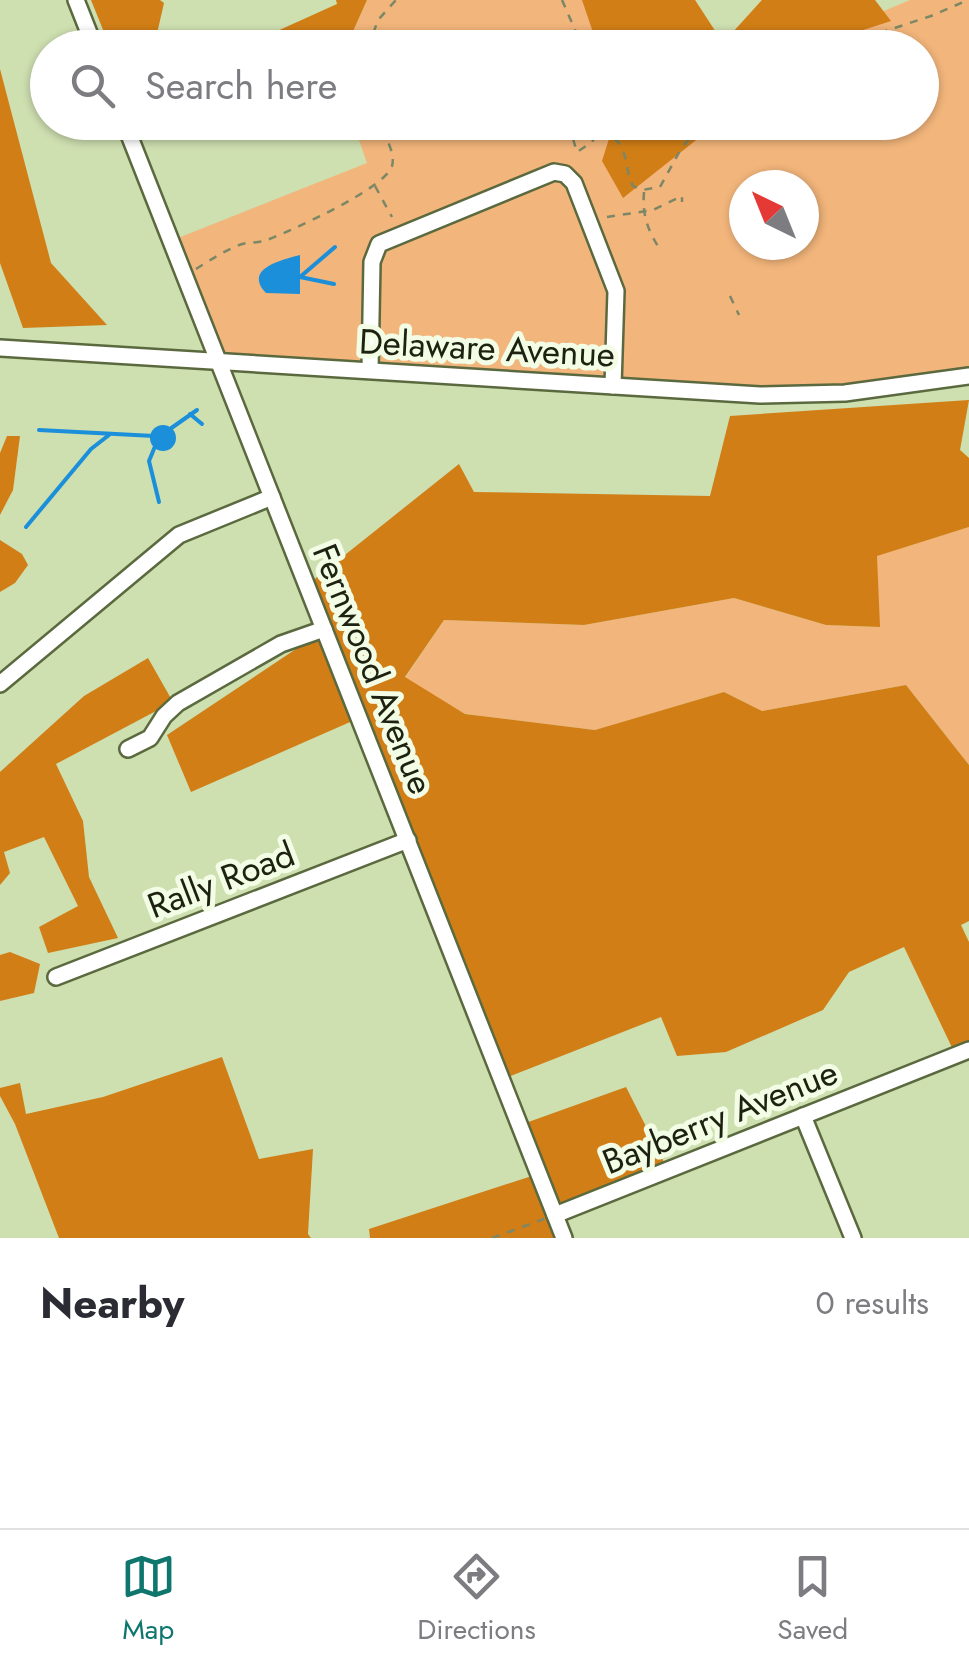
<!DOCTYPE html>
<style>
:root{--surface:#fff;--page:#f2f2f3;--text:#2b2b33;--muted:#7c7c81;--line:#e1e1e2;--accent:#0f766e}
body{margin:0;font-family:Jost,sans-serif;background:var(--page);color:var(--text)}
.compass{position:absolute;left:729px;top:170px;width:90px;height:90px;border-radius:50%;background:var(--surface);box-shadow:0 2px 8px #0004;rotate:317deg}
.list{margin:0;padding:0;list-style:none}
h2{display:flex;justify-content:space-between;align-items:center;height:130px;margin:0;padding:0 40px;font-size:42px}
h2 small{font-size:32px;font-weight:400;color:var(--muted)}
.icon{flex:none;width:55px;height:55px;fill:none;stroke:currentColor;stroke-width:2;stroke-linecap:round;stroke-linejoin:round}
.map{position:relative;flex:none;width:969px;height:1238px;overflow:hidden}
.search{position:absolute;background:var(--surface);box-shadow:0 2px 8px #0004;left:30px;right:30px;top:30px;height:110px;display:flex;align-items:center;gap:25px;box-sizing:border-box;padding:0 35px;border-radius:55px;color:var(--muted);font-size:38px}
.sheet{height:290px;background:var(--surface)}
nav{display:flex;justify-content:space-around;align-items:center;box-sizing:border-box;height:140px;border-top:2px solid var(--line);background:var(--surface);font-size:28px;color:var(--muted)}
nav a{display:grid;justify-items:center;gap:5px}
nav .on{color:var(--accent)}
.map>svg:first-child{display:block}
</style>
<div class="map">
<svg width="969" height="1238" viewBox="0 0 969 1238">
<rect width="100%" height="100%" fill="#cedfb0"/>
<g fill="#f2b57b" fill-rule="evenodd">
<path d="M367 0H695L723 43 762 0 872 16 910 0H969V374L845 393 218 362 173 240 367 163 353 123 922 122V48L346 47ZM744 185H804V245H744Z"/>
<polygon points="969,527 969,765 906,685 762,711 724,692 596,730 465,714 405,678 444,620 584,625 734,598 826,625 879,627 876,556"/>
</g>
<g fill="#d17e16">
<polygon points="91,0 160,0 164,3 156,38 141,47 110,47"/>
<polygon points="336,0 367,0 346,47 258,47 255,41 337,4"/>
<polygon points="582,0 695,0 723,43 762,0 875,0 891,21 811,47 598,47"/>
<polygon points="0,69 51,263 107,325 23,328 0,263"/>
<polygon points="614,123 614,122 743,123 741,137 700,137 623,198 602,161"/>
<polygon points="969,400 960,450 969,458 969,527 877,556 880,627 826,625 734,598 584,625 444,620 405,677 465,714 595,730 724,692 762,711 906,685 969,765 969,921 961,925 969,942 969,1053 957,1058 904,947 849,972 823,1010 726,1052 677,1056 661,1017 503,1079 366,715 191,792 167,735 329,627 311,582 459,464 474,492 710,496 730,416"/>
<polygon points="7,436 20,436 13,490 0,515 0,453"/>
<polygon points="0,540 22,554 28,565 15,583 0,592"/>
<polygon points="148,658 173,702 56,764 83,821 89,877 118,938 48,953 39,927 78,906 44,837 4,852 10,873 0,885 0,772 84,696"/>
<polygon points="10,952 40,964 34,993 0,1001 0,955"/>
<polygon points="222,1057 259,1159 313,1149 308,1234 311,1238 59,1238 15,1124 0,1096 0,1088 20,1083 26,1114 103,1097"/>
<polygon points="626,1087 667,1168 556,1216 565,1238 370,1238 369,1229 538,1174 520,1125"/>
</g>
<g fill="#1b8fd9">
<path d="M300 255V294L266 293C243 269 281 260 300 255Z"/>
<circle cx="163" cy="438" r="13"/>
</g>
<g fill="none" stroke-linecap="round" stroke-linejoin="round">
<g stroke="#1b8fd9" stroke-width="4">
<polyline points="300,277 335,247"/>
<polyline points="300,277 334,284"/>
<polyline points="190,414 202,424"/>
<polyline points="170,429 197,410"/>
<polyline points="39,430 154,436"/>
<polyline points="156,444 149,461 159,502"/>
<polyline points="26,527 91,449 109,435"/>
</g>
<g stroke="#5b693f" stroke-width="20">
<g id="minor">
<polyline points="76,0 95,48"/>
<polyline points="124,122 564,1238"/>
<polyline points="0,348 760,395 845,393 969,376"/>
<polyline points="370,370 372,262 379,244 554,172 565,174 574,183 616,291 613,386"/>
<polyline points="0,684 179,535 272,497"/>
<polyline points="128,749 150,738 164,716 178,703 281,644 324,629"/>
<polyline points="56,977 408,840"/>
<polyline points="803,1116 853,1238"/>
<polyline points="555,1215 969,1050"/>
</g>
</g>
<g stroke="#7b8766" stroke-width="2.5" stroke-dasharray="8 8" stroke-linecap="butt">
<polyline points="562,0 583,48"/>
<polyline points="368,48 378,20 396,0"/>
<polyline points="834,48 931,16 968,0"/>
<path d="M601 130C632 145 621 159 633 186L642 190 660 187 682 147 705 122"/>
<polyline points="573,139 577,152 592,142 605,122"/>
<polyline points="375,186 392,217"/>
<path d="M644 192C642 216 648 231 661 251"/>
<polyline points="607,217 653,210 682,196 682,202"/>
<path d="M196 269C209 261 222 252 237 246 246 241 257 244 267 240 290 231 385 189 392 166 396 153 384 134 378 122"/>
<polyline points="730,296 739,315"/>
<polyline points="492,1238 544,1219"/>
</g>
<use href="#minor" stroke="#fff" stroke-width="15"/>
</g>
<g text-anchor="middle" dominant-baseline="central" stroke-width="10" stroke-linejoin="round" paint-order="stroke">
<g font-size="35" fill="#1c2110" stroke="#f3fce5">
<text transform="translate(487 348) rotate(3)">Delaware Avenue</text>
<text transform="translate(373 669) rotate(68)">Fernwood Avenue</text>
<text transform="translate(221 880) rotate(-21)">Rally Road</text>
<text transform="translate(720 1117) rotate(-22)">Bayberry Avenue</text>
</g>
</g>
</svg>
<svg class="compass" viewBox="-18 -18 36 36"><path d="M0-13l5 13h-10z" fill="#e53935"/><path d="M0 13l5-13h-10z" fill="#7c7c81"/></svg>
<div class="search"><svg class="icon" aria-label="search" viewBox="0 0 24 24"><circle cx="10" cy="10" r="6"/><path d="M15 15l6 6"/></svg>Search here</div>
</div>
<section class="sheet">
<h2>Nearby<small>0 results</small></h2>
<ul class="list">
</ul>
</section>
<nav>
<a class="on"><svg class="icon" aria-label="map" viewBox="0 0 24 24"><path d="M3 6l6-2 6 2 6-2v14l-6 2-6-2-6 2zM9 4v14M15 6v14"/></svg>Map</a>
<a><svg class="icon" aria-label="directions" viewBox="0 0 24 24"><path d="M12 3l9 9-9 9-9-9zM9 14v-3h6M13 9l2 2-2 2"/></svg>Directions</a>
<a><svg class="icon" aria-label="saved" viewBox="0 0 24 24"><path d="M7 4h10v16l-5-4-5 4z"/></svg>Saved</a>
</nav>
